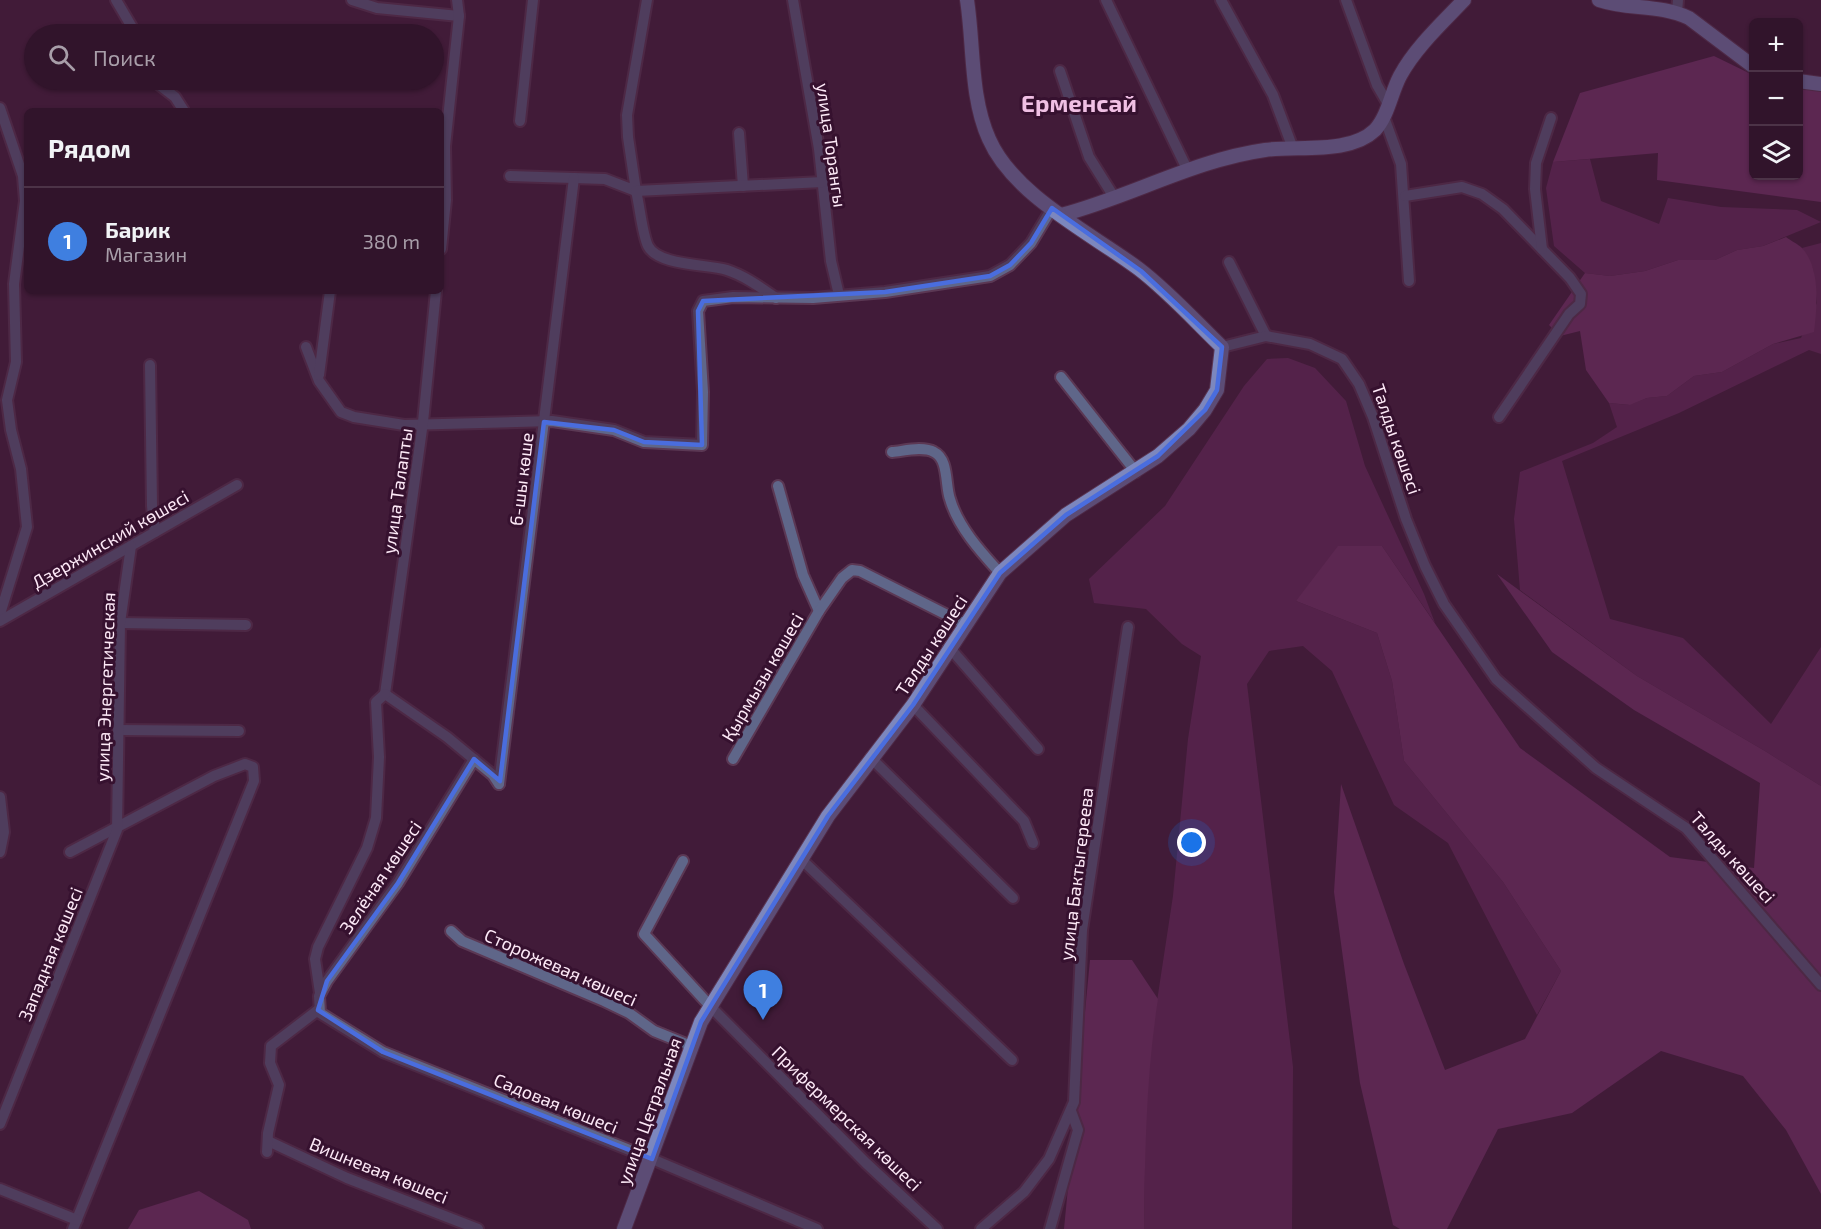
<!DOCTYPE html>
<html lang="ru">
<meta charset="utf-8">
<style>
:root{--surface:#31142b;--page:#3d2137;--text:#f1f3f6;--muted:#a89ea9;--line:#4c3347;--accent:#ea580c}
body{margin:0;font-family:"Exo 2",sans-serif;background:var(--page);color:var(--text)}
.controls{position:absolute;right:18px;top:18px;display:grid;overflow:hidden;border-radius:9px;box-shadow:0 2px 4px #0004}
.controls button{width:54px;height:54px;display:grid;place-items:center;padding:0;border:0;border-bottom:2px solid var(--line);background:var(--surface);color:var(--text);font:30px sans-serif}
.you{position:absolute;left:1192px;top:843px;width:21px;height:21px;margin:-15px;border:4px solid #fff;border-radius:50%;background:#1a73e8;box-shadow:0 0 0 9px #1a73e833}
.badge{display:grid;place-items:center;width:39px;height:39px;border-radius:50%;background:var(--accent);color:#fff;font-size:20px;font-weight:700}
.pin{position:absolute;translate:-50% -50px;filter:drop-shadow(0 2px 3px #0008)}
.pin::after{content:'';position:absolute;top:32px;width:21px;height:18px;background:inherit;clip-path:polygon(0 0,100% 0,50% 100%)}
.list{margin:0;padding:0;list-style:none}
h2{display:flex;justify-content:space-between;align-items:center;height:78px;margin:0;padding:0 24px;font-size:26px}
h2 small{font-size:20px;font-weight:400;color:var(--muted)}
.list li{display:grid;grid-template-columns:39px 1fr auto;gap:18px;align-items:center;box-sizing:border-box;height:108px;padding:0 24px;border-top:2px solid var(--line)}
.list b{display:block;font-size:22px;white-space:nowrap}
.list p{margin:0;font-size:20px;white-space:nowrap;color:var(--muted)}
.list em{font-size:20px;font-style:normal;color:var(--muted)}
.icon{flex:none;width:33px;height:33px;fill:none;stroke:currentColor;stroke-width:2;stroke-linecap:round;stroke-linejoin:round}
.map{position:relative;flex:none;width:1821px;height:1229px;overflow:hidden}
.search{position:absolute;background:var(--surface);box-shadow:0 2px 4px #0004;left:24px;top:24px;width:420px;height:66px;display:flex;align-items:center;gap:15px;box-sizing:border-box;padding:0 21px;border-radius:33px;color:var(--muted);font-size:22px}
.panel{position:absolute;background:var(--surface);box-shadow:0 2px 4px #0004;left:24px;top:108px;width:420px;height:186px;border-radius:9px}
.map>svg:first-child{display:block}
</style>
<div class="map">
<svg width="1821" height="1229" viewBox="0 0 1821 1229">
<rect width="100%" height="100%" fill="#411b39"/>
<g fill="#6b2c5f">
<polygon points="1590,159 1601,201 1659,224 1668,198 1721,207 1797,210 1821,222 1763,246 1737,250 1715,260 1678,260 1645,271 1610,276 1585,273 1554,246 1546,188 1553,162"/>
<polygon points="1821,243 1821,354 1809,350 1679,413 1562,461 1610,619 1683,638 1771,724 1821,647 1821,786 1765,751 1637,676 1520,590 1514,519 1520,472 1593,443 1617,427 1609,403 1629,405 1647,398 1667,396 1694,376 1722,372 1773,344 1801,338 1817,303 1813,269 1802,248"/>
<polygon points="1288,358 1315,368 1346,401 1365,466 1424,594 1435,623 1382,546 1296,601 1377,633 1392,681 1404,761 1503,882 1561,971 1537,1015 1448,843 1394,805 1332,671 1303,646 1269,651 1247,684 1293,1067 1292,1229 1144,1229 1145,1128 1149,1054 1173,896 1188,739 1201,656 1182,644 1146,609 1094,603 1089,579 1165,506 1244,386 1267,359"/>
</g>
<g fill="#7c356f">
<polygon points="1714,56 1753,75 1754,176 1798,176 1799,89 1821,91 1821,202 1657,180 1658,153 1553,162 1580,93"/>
<path d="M1786 237C1791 241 1798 244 1802 248 1821 269 1817 307 1814 332L1773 344 1722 372 1694 376 1667 396 1647 398 1630 405 1609 403 1586 370 1580 331 1560 336 1549 325 1585 273 1610 276 1645 271 1678 260H1715L1737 250 1763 246Z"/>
<polygon points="1338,546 1382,546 1520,748 1670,857 1754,868 1760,783 1634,710 1552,652 1497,574 1637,676 1765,751 1821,786 1821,1194 1786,1130 1743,1076 1661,1051 1572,1113 1498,1129 1447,1229 1400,1229 1393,1225 1360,1083 1334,892 1341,784 1404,964 1445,1070 1525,1039 1561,971 1503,882 1404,761 1392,681 1377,633 1296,601"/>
<path d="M1090 960H1132L1158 999C1146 1076 1145 1151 1144 1229H1064Z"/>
<polygon points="199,1191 248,1220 251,1229 128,1229 139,1210"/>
</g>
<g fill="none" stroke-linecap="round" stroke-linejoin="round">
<g stroke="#5b3854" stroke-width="14">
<g id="street">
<polyline points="116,0 136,34"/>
<polyline points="352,0 377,8 459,16"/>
<polyline points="793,0 819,149 831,261 839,295"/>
<polyline points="1106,0 1187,169"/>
<polyline points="1221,0 1273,95 1292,146"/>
<polyline points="1346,0 1377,85 1388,104"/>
<polyline points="1677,12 1678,0"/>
<polyline points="1060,71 1089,157 1114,197"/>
<polyline points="153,80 175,97 184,111"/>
<polyline points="0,108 23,176 25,201 14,284 16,362 7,400 11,430 21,469 27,527 0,614"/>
<polyline points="1384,117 1401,164 1409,281"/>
<polyline points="520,121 533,0"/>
<polyline points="739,133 743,186"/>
<polyline points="510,176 605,179 636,191 628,137 627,115 647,0"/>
<polyline points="1405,196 1462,187 1482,194 1503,209 1570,278 1581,294 1580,304 1569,314 1499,417"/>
<polyline points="441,249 446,200 445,146 459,16 457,0"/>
<polyline points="1542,249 1535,189 1536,163 1551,118"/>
<polyline points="1229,262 1266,336"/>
<path d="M776 298C760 287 745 276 727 270 708 264 658 266 648 246 642 233 640 207 636 191L823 182"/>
<polyline points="306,347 319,381 341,412 354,417 404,425 552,421 614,430 644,442 702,445 703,392 698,311 703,301 733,297 813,298 885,292 990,276 1010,265 1031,243 1052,208"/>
<polyline points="1222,347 1266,336 1310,344 1342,359 1359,384 1373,417 1406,519 1425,566 1444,604 1496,679 1596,768 1686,828 1821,985"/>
<polyline points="150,365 152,506 155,532"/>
<polyline points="319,375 330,291"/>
<polyline points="1061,377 1136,472"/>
<path d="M892 452C904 451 923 446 934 452 949 459 945 486 950 499 958 527 981 552 1000 573"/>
<polyline points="778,486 803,575 819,611"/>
<polyline points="0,621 237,485"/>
<polyline points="120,623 246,625"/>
<polyline points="949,647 1038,749"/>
<polyline points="385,694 423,422 436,291"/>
<polyline points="385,694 447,737 493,775 499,784"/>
<polyline points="913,705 1024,821 1033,843"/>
<polyline points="118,730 239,731"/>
<polyline points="871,758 1013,898"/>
<polyline points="474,759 398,883 327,981 319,996 320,1013 383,1052 652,1159 817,1229"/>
<polyline points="733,759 819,611 842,578 852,570 860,571 965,624"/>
<polyline points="499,784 574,178"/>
<polyline points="0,797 4,832 0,852"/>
<polyline points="70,852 214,776 245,764 253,767 254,781 73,1229"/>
<polyline points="801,859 1012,1060"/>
<polyline points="683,861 644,934 711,1007 866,1163 937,1229"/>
<polyline points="451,931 462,941 604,1001 629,1013 654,1031 691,1046"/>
<polyline points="320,993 315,959 318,947 367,848 376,818 379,757 376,702 385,694"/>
<polyline points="0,1124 117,830 120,623 131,546"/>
<polyline points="268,1141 347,1178 478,1229"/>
<polyline points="267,1152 268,1133 279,1085 270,1063 271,1046 318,1010"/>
<polyline points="0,1189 77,1220"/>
<polyline points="981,1229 1024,1192 1049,1159 1074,1102 1082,930 1128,627"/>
<polyline points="1050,1229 1078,1130 1071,1111"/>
</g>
</g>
<g stroke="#5b3854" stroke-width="16">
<g id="secondary">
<path d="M1599 0C1629 10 1659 4 1689 18L1754 67"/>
<polyline points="1798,81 1821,84"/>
<path d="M1061 215C1130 197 1194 160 1265 150 1297 145 1349 155 1375 130 1388 116 1391 93 1400 76 1415 48 1442 23 1464 0"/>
<path d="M624 1229 701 1022 828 816 913 705 1000 573 1066 515 1158 456 1189 429 1205 410 1217 390 1222 347C1195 321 1169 292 1139 269 1091 233 1014 196 989 139 970 97 974 45 967 0"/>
</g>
</g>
<use href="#street" stroke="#5f6689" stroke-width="10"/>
<use href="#secondary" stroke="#7c87be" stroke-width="14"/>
</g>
<path d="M0 0H1821V1229H0ZM1052 208 1141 271 1222 347 1217 390 1205 410 1158 456 1066 515 1000 573 913 705 828 816 701 1022 652 1159 383 1052 318 1010 327 981 398 883 474 759 500 781 544 422 614 430 644 442 702 445 698 311 703 301 885 292 990 276 1010 265 1031 243Z" fill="#411b39" fill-opacity=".55" fill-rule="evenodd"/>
<path fill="none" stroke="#4a6dde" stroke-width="4.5" stroke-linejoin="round" d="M1052 208 1141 271 1222 347 1217 390 1205 410 1158 456 1066 515 1000 573 913 705 828 816 701 1022 652 1159 383 1052 318 1010 327 981 398 883 474 759 500 781 544 422 614 430 644 442 702 445 698 311 703 301 885 292 990 276 1010 265 1031 243Z"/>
<g text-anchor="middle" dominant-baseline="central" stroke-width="6" stroke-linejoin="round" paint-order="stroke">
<g font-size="18" fill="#fde9f7" stroke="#36112f">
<text transform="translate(832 145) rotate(82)">улица Торангы</text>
<text transform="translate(1397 439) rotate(71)">Талды көшесі</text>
<text transform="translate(521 479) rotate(-83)">6-шы көше</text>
<text transform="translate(397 491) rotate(-82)">улица Талапты</text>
<text transform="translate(110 539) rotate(-30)">Дзержинский көшесі</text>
<text transform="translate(931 645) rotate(-57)">Талды көшесі</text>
<text transform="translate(762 677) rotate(-60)">Қырмызы көшесі</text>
<text transform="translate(105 687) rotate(-88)">улица Энергетическая</text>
<text transform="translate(1733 857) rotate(48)">Талды көшесі</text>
<text transform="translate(1076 874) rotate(-83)">улица Бактыгереева</text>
<text transform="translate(380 877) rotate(-56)">Зелёная көшесі</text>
<text transform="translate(50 954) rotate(-68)">Западная көшесі</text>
<text transform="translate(561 967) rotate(24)">Сторожевая көшесі</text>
<text transform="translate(556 1103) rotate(22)">Садовая көшесі</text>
<text transform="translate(649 1111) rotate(-70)">улица Цетральная</text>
<text transform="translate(847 1118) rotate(44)">Прифермерская көшесі</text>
<text transform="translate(379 1170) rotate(22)">Вишневая көшесі</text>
</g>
<g font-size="24" font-weight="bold" fill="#f0c0e4" stroke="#36112f">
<text x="1079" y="102">Ерменсай</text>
</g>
</g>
</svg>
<div class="controls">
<button>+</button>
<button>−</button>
<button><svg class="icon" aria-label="layers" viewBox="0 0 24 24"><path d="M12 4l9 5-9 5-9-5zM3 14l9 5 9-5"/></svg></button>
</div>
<div class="you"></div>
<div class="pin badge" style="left:763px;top:1020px;background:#3f7fe0">1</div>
<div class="search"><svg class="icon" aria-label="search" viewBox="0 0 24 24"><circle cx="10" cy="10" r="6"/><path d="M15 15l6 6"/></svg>Поиск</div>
<section class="panel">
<h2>Рядом<small></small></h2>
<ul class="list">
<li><span class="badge" style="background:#3f7fe0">1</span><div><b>Барик</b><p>Магазин</p></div><em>380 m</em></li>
</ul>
</section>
</div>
